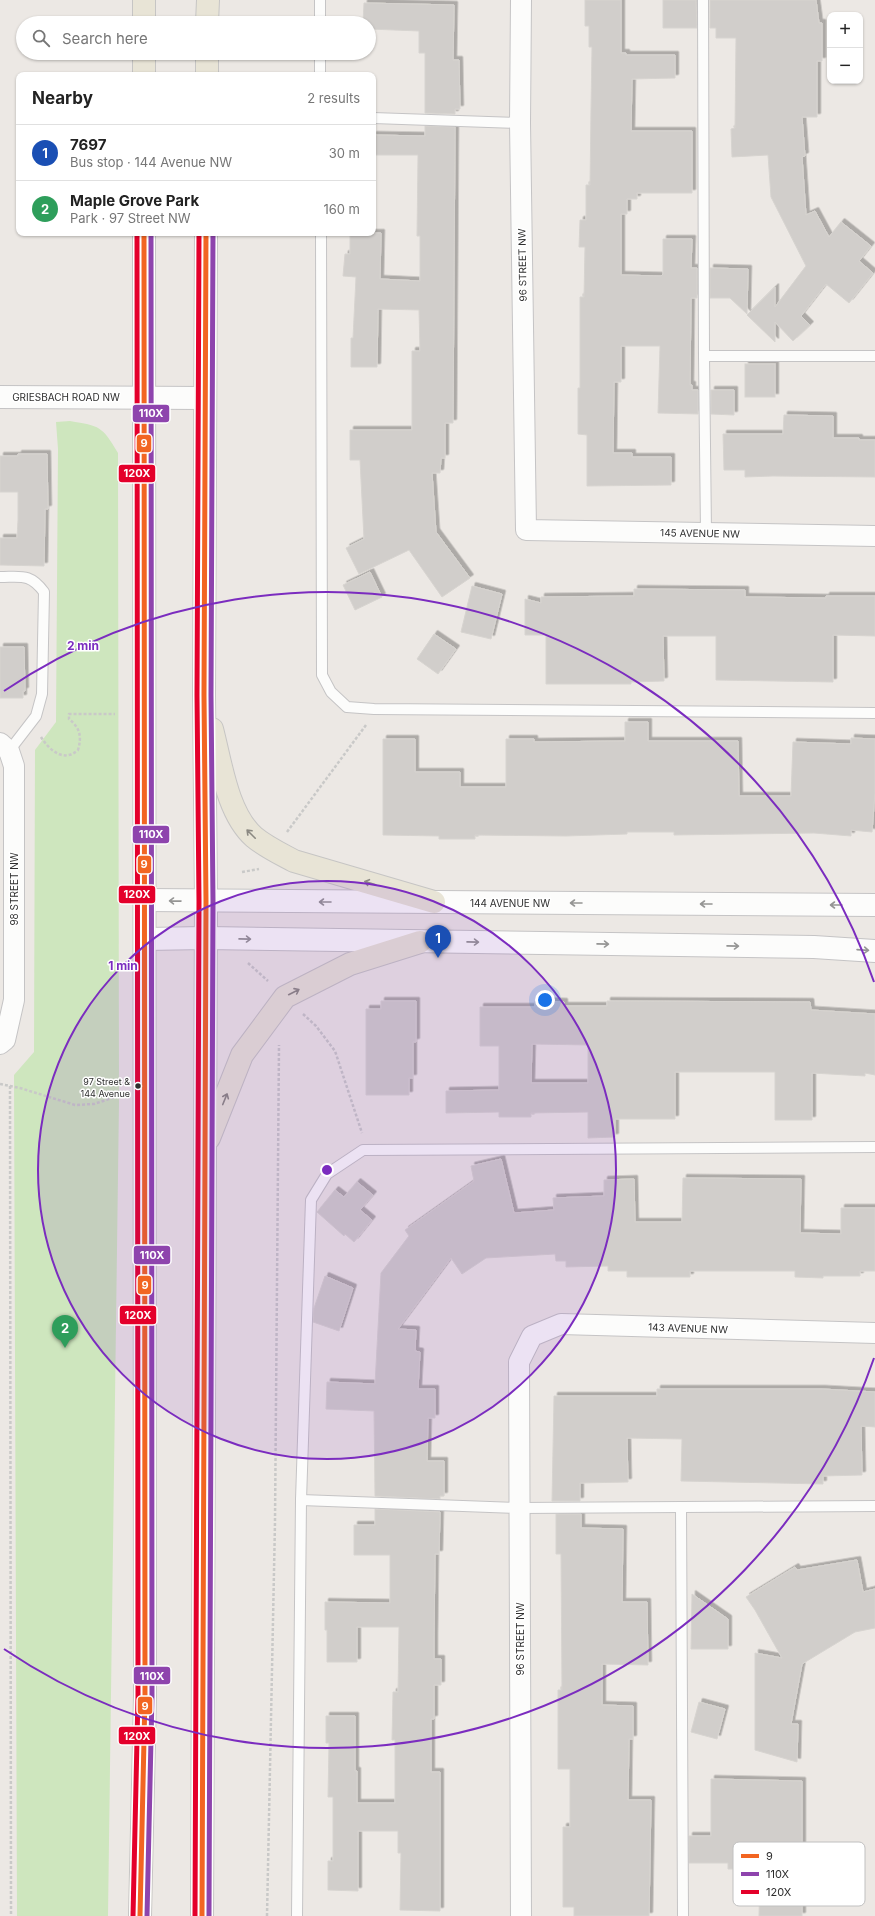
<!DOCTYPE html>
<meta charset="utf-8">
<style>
:root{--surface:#fff;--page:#f2f2f2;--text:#222;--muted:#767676;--line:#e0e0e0;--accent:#706f6e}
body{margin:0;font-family:Inter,sans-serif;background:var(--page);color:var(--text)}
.controls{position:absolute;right:12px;top:12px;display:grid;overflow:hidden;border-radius:8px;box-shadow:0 1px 3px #0004}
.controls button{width:36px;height:36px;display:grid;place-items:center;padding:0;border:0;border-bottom:1px solid var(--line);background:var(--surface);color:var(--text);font:20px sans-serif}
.you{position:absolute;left:545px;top:1000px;width:14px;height:14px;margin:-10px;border:3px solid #fff;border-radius:50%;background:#1a73e8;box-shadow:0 0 0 6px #1a73e833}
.badge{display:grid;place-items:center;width:26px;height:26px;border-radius:50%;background:var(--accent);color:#fff;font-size:13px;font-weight:700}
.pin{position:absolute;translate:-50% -33px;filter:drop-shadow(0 1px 2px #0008)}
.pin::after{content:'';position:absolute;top:21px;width:14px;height:12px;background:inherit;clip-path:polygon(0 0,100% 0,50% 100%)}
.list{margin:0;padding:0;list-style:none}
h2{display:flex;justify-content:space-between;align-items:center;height:52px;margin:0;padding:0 16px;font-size:17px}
h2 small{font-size:13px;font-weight:400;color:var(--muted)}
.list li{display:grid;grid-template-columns:26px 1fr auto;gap:12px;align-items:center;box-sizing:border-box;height:56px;padding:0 16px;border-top:1px solid var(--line)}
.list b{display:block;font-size:15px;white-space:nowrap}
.list p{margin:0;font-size:13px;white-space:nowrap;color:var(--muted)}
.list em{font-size:13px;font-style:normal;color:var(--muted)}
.icon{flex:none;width:22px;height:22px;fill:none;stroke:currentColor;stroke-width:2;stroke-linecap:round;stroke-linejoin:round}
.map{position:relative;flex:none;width:875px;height:1916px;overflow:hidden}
.search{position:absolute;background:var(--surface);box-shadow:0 1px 3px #0004;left:16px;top:16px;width:360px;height:44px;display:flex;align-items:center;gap:10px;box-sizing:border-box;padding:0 14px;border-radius:22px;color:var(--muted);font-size:15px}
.panel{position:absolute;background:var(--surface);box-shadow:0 1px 3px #0004;left:16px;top:72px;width:360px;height:164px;border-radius:8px}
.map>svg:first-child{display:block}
</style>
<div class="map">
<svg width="875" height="1916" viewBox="0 0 875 1916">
<defs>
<filter id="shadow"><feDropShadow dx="3.5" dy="-3.5" stdDeviation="0" flood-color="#0004"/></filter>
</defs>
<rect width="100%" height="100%" fill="#ece8e4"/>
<path fill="#cee6be" d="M70 421C100 426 102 426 118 453L119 1102 108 1916H17L14 1075 34 1052 35 750 56 722 58 449 56 422Z"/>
<g fill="#d1cecb" stroke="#d7d4d0" fill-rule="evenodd" filter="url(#shadow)">
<polygon points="585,0 621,0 621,53 626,53 626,55 675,55 675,78 632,79 631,131 692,131 692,193 637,193 637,199 627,199 627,214 621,214 621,275 661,276 663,274 663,239 692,239 691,268 697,268 697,298 691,298 690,385 692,385 692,390 698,390 698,414 658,413 660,346 621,346 621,382 614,382 613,453 632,453 632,457 671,457 671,485 587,486 587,435 578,434 578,388 580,388 580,297 584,297 585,247 579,247 580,220 586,220 586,185 590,185 591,109 592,47 589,47 589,26 585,26"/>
<polygon points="663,0 696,0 697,28 663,28"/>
<polygon points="710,0 816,0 819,23 822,23 822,61 817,61 817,117 802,117 805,156 802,157 806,215 815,211 829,237 841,222 871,246 859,261 873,273 849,303 826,284 801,316 810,325 793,341 775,322 775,342 747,315 775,287 775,307 806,266 771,197 768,155 732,157 731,129 735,128 736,38 716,38 716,28 710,28"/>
<polygon points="364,3 454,5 453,60 459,60 460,109 455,109 455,114 425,113 425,53 419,53 419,31 369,29 369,23 363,23"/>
<polygon points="425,126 455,127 453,423 445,423 445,458 441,458 440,473 432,473 436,532 470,578 442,597 409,550 359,574 346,548 364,539 360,460 350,460 350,430 412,430 412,351 420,351 419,310 378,309 377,367 351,367 351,338 353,338 356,277 343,276 345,254 350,254 350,233 381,233 380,279 420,281 420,236 417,236 418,155 373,155 373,135 425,136"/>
<polygon points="710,268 748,269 747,314 730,298 710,298"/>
<rect x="745" y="364" width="30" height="33"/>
<polygon points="711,390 734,390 734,415 711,414"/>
<polygon points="784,415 833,416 833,438 859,438 859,440 875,440 875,477 773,476 745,477 745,470 724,470 723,434 783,434"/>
<polygon points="18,454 47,454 48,509 45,509 44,566 0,565 0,538 17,538 18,520 18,492 0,492 0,456 18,456"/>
<polygon points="370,572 382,597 355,610 343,585"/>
<polygon points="472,586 502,594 491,639 461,632"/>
<polygon points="634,589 745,590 745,597 826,598 826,596 875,596 875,636 833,635 833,682 716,680 716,636 663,636 664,681 631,682 631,684 546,684 546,635 525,635 525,599 541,603 541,597 634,596"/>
<polygon points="434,634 456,649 438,674 417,659"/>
<polygon points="0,647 24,647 25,691 23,691 23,698 0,698"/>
<polygon points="625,722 648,722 648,741 738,741 739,796 791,796 793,742 851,744 851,738 875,739 875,792 872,832 851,830 851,836 814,833 674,835 674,832 627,832 627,834 566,836 475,835 475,839 439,839 439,836 383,835 383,739 415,739 415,772 460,772 460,787 506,787 506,739 534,739 534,742 625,741"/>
<polygon points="381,1001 416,1001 416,1042 413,1042 413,1078 409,1078 409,1095 366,1095 366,1009 381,1009"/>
<path d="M535 1001 564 1002V1006H607V1001L810 1002 811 1010 875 1014V1075L865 1073V1076L812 1073V1120H775V1072H675V1119H615V1137L588 1138V1112L531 1113V1117H499V1112L446 1113V1091L499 1090V1046H480V1007H535ZM532 1044 588 1045V1083H531Z"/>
<polygon points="501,1159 514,1213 554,1210 553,1198 604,1196 604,1180 634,1179 635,1222 682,1222 683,1178 801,1179 800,1233 841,1234 841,1208 875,1208 875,1271 860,1271 860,1276 823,1276 823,1278 795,1277 795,1271 690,1271 690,1277 627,1277 627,1271 608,1271 608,1266 566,1267 566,1261 556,1261 555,1254 486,1258 462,1274 451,1258 398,1329 416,1330 415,1351 420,1352 418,1389 435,1389 435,1418 428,1418 427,1461 444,1461 444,1496 440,1496 440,1499 375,1496 374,1411 326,1409 327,1382 375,1384 381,1273 409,1236 405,1230 474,1181 471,1166"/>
<polygon points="357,1182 373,1195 360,1210 372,1220 354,1242 345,1234 344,1236 317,1212 335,1190 344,1197"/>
<polygon points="325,1276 353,1288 339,1331 313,1322 314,1308"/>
<polygon points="657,1389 822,1389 875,1392 875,1427 861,1426 862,1475 823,1476 823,1484 681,1481 682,1439 627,1438 628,1482 580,1483 580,1501 552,1501 554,1396 657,1396"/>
<polygon points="375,1509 440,1512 439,1554 435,1554 434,1636 434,1659 441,1659 441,1685 434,1685 434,1719 431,1719 431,1772 440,1772 440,1911 400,1910 401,1853 398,1853 398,1831 358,1831 358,1891 328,1890 328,1861 333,1861 333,1797 328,1797 329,1743 326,1743 326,1716 355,1716 355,1771 357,1771 357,1803 395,1803 395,1740 392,1740 393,1692 398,1692 399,1627 357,1627 357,1662 327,1662 327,1630 325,1630 325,1602 390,1603 390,1555 354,1555 354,1525 375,1525"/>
<polygon points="556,1514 581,1514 581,1528 623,1529 622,1602 647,1602 648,1665 602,1664 602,1705 633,1706 633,1739 629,1739 628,1800 651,1800 649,1916 574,1916 574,1907 563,1907 563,1827 570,1827 570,1769 558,1769 558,1690 562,1690 561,1554 556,1554"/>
<polygon points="857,1560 863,1592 875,1589 875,1628 855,1632 802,1664 791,1724 798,1724 797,1762 755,1750 755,1653 782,1658 755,1610 746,1597 795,1567 797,1570"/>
<polygon points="692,1594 728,1619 728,1649 691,1649"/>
<polygon points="699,1702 725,1709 717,1739 691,1732"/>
<polygon points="711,1779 802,1781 802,1916 759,1916 760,1869 728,1869 728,1863 689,1863 689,1836 711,1836"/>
</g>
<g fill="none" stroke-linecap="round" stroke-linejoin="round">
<g stroke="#c5c4c5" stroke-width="12">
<g id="lane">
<polyline points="320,0 320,23"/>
<polyline points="703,0 704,356 875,356"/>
<polyline points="320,53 320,75"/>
<polyline points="373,118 520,123"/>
<polyline points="321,233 322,675 331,692 347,707 374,709 875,713"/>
<polyline points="704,356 706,533"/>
<path d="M0 577C21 577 30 573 44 592L42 694 36 716 9 751"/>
<polyline points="301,1500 519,1508 875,1506"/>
<polyline points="681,1507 683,1916"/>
<polyline points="297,1916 301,1500 311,1200 327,1174 363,1150 875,1147"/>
</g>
</g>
<g stroke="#c5c4c5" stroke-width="22">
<g id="street">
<polyline points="521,0 520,123 526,530 875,536"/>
<polyline points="0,743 9,751 14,766 14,1000 5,1040 0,1044"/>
<polyline points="521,1916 519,1362 532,1336 561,1324 875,1333"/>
</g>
</g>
<g stroke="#c5c4c5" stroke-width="24">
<g id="secondary">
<polyline points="0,397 205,398"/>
<polyline points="145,900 875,905"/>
<polyline points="145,939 206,938 814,947 875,951"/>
</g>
</g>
<g stroke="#c6c5c4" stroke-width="24">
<g id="primary">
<polyline points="144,23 144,0"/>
<polyline points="207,23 208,0"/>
<polyline points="144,75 144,53"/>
<polyline points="207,75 207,53"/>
<path d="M212 729C221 763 227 813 254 837 266 847 281 854 294 861L434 902"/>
<polyline points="209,1138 242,1055 285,997 350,964 420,942"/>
<polyline points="140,1916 145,1696 144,233"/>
<polyline points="202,1916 206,901 204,695 206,233"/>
</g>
</g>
<g stroke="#c9c9c8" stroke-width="2.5" stroke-dasharray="3 2" stroke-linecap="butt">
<path d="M41 737C49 750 64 763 78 750 82 736 80 728 69 719V714H115"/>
<polyline points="287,832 366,725"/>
<polyline points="242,872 259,869"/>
<polyline points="248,963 268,981"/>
<polyline points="303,1014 316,1026 335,1051 362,1133"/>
<polyline points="0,1084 20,1088 75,1105 94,1104 115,1097"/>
<polyline points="10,1086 11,1916"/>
<polyline points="267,1916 275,1522 279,1045"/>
</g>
<use href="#lane" stroke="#fcfcfb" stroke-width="10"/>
<use href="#street" stroke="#fcfcfb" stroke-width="20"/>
<use href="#secondary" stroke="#fcfcfb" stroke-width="22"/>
<use href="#primary" stroke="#e8e4d6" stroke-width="22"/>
<g stroke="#fff" stroke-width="8">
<g id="bus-1">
<polyline points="140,1916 145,1696 144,233"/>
<polyline points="202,1916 206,901 204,695 206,233"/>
</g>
</g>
<g stroke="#fff" stroke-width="8">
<g id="bus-2">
<polyline points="147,1916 152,1696 151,233"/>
<polyline points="209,1916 213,901 211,695 213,233"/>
</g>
</g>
<g stroke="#fff" stroke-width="8">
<g id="bus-3">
<polyline points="133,1916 138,1696 137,233"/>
<polyline points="195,1916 199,901 197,695 199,233"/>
</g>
</g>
<use href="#bus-1" stroke="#f26522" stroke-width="5"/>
<use href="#bus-2" stroke="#8e44ad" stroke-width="5"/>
<use href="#bus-3" stroke="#e4002b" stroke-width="5"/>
</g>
<defs><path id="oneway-shaft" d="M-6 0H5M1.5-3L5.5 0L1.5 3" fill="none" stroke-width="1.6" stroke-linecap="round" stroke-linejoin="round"/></defs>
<g stroke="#8b8982">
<use href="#oneway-shaft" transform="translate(251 834) rotate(-135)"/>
<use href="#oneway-shaft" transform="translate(370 883) rotate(-163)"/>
<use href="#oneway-shaft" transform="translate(294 992) rotate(-27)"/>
<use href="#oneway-shaft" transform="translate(225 1099) rotate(-68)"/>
</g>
<g stroke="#959594">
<use href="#oneway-shaft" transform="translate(175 901) rotate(-179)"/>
<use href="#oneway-shaft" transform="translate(325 902) rotate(-180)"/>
<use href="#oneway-shaft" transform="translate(576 903) rotate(-180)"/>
<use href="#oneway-shaft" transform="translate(706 904) rotate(-180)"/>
<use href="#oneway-shaft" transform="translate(836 905) rotate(-180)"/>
<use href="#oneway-shaft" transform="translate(245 939) rotate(1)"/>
<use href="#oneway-shaft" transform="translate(473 942) rotate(1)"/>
<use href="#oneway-shaft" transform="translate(603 944) rotate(1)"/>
<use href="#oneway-shaft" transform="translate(733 946) rotate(1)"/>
<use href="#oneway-shaft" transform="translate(863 950) rotate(4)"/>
</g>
<circle cx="327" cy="1170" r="289" fill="#7b2cbf" fill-opacity=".12"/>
<g fill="none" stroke="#7b2cbf" stroke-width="2">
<circle cx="327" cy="1170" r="289"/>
<path d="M874 1358A578 578 0 0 1 4 1649M4 691A578 578 0 0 1 874 982"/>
</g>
<circle fill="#2e2e2e" stroke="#fff" stroke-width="1.5" cx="138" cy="1086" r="3.5"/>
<g text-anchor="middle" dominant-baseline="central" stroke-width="3" stroke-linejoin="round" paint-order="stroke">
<g font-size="9" fill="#2e2e2e" stroke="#fff" text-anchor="end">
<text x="130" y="1081">97 Street &amp;<tspan x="130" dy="12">144 Avenue</tspan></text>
</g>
<g font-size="10" fill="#2e2e2e" stroke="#fff">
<text transform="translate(522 265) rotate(-91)">96 STREET NW</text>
<text x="66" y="397">GRIESBACH ROAD NW</text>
<text transform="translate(700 533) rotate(1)">145 AVENUE NW</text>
<text transform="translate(14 889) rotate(-90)">98 STREET NW</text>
<text x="510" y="903">144 AVENUE NW</text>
<text transform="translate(688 1328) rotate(2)">143 AVENUE NW</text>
<text transform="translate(520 1639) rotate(-90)">96 STREET NW</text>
</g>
</g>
<rect x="733" y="1842" width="132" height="64" rx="6" fill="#fff" stroke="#c0c0c0" stroke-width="1"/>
<rect x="741" y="1854" width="18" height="4" fill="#f26522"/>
<rect x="741" y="1872" width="18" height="4" fill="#8e44ad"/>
<rect x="741" y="1890" width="18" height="4" fill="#e4002b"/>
<g font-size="11" fill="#2e2e2e">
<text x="766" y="1860">9</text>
<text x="766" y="1878">110X</text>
<text x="766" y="1896">120X</text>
</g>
<circle cx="327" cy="1170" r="6" fill="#7b2cbf" stroke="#fff" stroke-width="2"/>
<g font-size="12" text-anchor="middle" font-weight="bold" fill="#7b2cbf" stroke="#fff" stroke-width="3" stroke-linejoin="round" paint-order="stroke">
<text x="83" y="650">2 min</text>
<text x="123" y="970">1 min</text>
</g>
<g stroke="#fff" stroke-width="1.5">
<rect x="132" y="404" width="38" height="19" rx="4" fill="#8e44ad"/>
<rect x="136" y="434" width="16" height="19" rx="4" fill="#f26522"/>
<rect x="118" y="464" width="38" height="19" rx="4" fill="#e4002b"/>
<rect x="132" y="825" width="38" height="19" rx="4" fill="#8e44ad"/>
<rect x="137" y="855" width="15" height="19" rx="4" fill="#f26522"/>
<rect x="118" y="885" width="38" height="19" rx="4" fill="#e4002b"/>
<rect x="133" y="1245" width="38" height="20" rx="4" fill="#8e44ad"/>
<rect x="137" y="1275" width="15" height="20" rx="4" fill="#f26522"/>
<rect x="119" y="1305" width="38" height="20" rx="4" fill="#e4002b"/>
<rect x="133" y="1666" width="38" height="19" rx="4" fill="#8e44ad"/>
<rect x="137" y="1696" width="16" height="19" rx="4" fill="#f26522"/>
<rect x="118" y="1726" width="38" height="19" rx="4" fill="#e4002b"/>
</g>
<g font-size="11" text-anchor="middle" font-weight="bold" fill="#fff">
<text x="151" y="417">110X</text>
<text x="144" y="447">9</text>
<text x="137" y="477">120X</text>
<text x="151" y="838">110X</text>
<text x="144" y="868">9</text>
<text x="137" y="898">120X</text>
<text x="152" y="1259">110X</text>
<text x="145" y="1289">9</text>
<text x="138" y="1319">120X</text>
<text x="152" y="1680">110X</text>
<text x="145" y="1710">9</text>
<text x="137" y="1740">120X</text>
</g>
</svg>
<div class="controls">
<button>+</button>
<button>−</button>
</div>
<div class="you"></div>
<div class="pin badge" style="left:438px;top:958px;background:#1a4fb4">1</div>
<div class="pin badge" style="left:65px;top:1348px;background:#2e9e5b">2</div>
<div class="search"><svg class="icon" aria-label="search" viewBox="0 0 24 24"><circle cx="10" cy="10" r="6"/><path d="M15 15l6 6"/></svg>Search here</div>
<section class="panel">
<h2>Nearby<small>2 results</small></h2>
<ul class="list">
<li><span class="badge" style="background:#1a4fb4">1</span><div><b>7697</b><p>Bus stop · 144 Avenue NW</p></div><em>30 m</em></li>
<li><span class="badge" style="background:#2e9e5b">2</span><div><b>Maple Grove Park</b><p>Park · 97 Street NW</p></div><em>160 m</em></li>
</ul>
</section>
</div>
